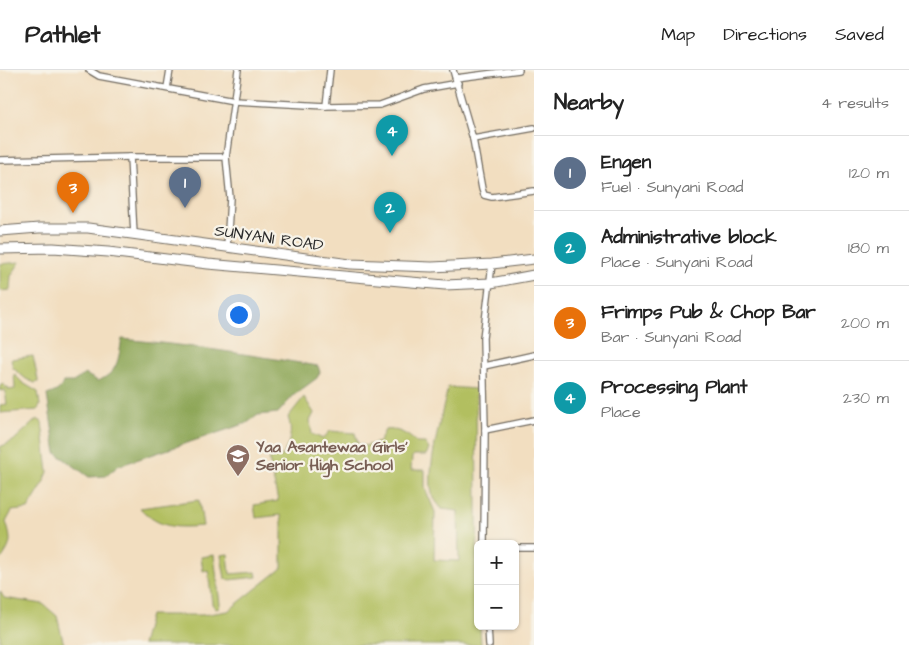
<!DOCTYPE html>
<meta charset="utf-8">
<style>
:root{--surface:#fff;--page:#f2f2f2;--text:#222;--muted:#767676;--line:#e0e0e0;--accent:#c8321e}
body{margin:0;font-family:"Architects Daughter",sans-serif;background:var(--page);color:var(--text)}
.controls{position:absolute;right:15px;bottom:15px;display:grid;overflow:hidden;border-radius:8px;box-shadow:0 1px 4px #0004}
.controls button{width:45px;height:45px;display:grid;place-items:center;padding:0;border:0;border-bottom:1px solid var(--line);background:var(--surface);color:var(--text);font:25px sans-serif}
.you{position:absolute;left:238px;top:244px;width:18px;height:18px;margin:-12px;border:4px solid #fff;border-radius:50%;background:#1a73e8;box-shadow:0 0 0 8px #1a73e833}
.badge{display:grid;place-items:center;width:32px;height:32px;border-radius:50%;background:var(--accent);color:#fff;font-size:16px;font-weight:700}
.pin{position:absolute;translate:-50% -41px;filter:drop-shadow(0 1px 2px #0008)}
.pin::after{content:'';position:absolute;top:26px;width:18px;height:15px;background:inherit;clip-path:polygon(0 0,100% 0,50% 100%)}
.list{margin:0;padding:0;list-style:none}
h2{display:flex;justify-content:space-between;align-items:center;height:65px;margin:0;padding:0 20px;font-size:21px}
h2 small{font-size:16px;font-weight:400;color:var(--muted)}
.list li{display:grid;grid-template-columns:32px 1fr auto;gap:15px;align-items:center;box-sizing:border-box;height:75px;padding:0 20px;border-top:1px solid var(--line)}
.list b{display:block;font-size:19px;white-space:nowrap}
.list p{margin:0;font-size:16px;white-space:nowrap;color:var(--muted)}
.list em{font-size:16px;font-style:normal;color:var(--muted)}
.map{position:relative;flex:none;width:534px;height:575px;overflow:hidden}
header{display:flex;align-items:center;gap:30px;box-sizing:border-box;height:70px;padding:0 25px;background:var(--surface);border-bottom:1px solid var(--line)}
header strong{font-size:24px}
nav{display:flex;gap:28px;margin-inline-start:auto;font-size:18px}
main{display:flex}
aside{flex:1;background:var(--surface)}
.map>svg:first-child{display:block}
</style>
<header>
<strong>Pathlet</strong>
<nav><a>Map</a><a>Directions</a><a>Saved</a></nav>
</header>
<main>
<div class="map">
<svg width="534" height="575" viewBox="0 0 534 575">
<rect width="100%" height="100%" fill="#f7f3e8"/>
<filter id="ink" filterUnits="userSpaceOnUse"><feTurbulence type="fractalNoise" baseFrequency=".02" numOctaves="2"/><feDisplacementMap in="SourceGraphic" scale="10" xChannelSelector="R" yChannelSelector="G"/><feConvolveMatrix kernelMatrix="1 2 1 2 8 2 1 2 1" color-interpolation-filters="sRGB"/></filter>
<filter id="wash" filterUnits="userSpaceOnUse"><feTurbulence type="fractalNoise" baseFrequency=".0096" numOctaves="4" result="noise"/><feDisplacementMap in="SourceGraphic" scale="20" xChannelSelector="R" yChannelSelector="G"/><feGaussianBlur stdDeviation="1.12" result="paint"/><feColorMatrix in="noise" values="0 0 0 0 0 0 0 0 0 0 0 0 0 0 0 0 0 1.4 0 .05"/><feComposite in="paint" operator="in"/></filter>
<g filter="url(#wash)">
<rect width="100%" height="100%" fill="#f2dec0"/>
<g fill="#b2bf61" stroke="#6e7546">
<polygon points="20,192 11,206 10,220 0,221 0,194"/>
<polygon points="33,286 38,310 38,312 35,313 26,309 13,298 11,289"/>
<polygon points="14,304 23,313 38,322 40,335 38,340 0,343 0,335 7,334 5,320 0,321 0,315 4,314 5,317 8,317 9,320 15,319"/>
<path d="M448 317 476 319 478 556H480L481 575H142L150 545H202L228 541 282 498V453L281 445 256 448 254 435 278 431 269 389 282 386C290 373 293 362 288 347L304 327 314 343 310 351 312 364 323 369 330 361 355 363 358 374 365 376 379 372 385 360C397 358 408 364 417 373H425L429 379 426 385H414L412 387 411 400H425V418L435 442 434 490 459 491 458 441 442 439C439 435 435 431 433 426 424 407 443 340 448 317Z"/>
<path d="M37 349 42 352 48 402 41 418 28 439 12 441 6 452C12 471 12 474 0 491V377L13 371Z"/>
<path d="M199 430 203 456C177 458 159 459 140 438Z"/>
<polygon points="228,484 230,504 256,502 257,507 229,510 225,509 221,485"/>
<polygon points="214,485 220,534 219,538 216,539 212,534 208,500 203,501 201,487"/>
<polygon points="0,521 4,528 43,534 57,546 64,575 0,575"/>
</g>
<path fill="#8da657" stroke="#5c6841" d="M122 269C188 275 253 285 318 296L320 302 317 308 294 325 278 343 258 345 247 353 118 396 106 406 89 407 56 383 47 325C55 322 61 320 63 312H73L85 304 98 311C119 302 118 289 122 269Z"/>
</g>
<g filter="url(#ink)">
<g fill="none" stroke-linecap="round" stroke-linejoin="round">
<g stroke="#716a5f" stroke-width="8">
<g id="minor">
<polyline points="89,0 99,6 234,31 326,36 380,35 424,19 458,13"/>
<polyline points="453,0 473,69 482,119 484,125 492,127 534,121"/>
<polyline points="456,8 519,0"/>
<polyline points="167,18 170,0"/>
<polyline points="326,36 330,0"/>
<polyline points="473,69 534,58"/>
<polyline points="130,87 134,165"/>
<polyline points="0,90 130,87 226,87"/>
<polyline points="227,177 230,128 226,87 238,0"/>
<polyline points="484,296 534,285"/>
<polyline points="485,360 534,350"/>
<polyline points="484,474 485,360 483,268 492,194"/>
<polyline points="515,478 534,478"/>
<polyline points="488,556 489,575"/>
</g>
</g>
<g stroke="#716a5f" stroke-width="11">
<g id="primary">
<polyline points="0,161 39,158 88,158 350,194 432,197 492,194 534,189"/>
<polyline points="0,179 53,178 108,182 208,194 445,215 491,213 534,205"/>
</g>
</g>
<use href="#minor" stroke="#fff" stroke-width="5.5"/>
<use href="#primary" stroke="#fff" stroke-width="9"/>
</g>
</g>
<defs>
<g id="school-pin" transform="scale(1.25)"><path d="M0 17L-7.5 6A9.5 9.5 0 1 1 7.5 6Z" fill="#8d6e63" stroke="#f7f3e8"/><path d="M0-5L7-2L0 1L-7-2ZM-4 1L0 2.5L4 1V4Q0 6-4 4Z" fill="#fff"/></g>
</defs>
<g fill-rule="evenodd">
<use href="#school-pin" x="238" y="386"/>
</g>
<g text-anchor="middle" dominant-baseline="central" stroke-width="4.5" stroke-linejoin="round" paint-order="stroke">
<g font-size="16" fill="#2b2b2b" stroke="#f7f3e8">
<text transform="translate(269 168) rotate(8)">SUNYANI ROAD</text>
</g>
<g font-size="16" font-weight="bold" fill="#785e54" stroke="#f7f3e8" text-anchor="start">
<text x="256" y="377">Yaa Asantewaa Girls'<tspan x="256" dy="18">Senior High School</tspan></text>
</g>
</g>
</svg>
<div class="controls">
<button>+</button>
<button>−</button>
</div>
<div class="you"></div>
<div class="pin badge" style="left:185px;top:138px;background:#5c6f8a">1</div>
<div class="pin badge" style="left:390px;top:163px;background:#0f9aa8">2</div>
<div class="pin badge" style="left:73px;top:143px;background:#e8710a">3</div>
<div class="pin badge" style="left:392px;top:86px;background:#0f9aa8">4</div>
</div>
<aside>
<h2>Nearby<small>4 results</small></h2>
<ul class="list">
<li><span class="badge" style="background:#5c6f8a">1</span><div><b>Engen</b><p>Fuel · Sunyani Road</p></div><em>120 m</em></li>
<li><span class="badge" style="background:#0f9aa8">2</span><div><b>Administrative block</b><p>Place · Sunyani Road</p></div><em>180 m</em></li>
<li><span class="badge" style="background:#e8710a">3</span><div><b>Frimps Pub &amp; Chop Bar</b><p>Bar · Sunyani Road</p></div><em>200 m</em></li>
<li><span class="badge" style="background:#0f9aa8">4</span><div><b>Processing Plant</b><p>Place</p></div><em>230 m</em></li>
</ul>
</aside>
</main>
